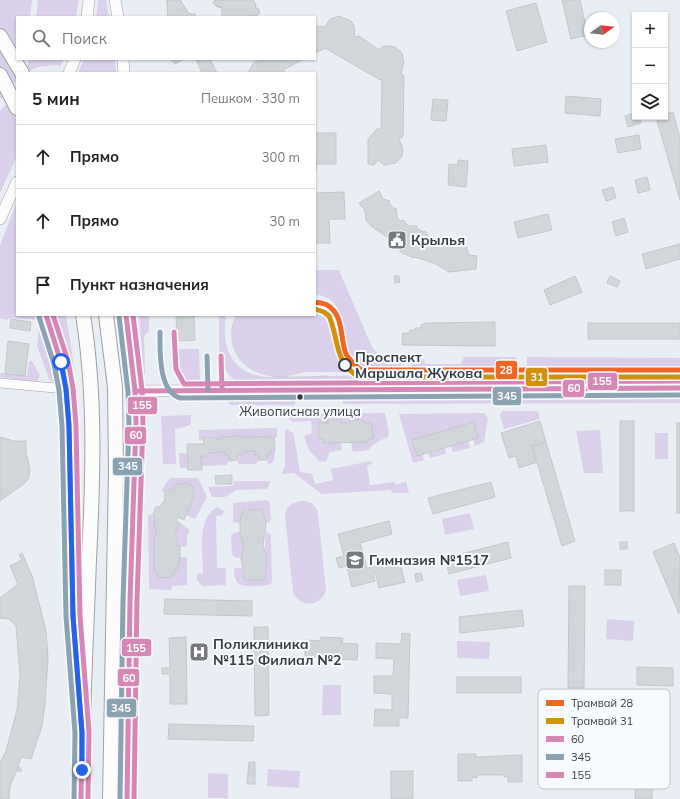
<!DOCTYPE html>
<html lang="ru">
<meta charset="utf-8">
<style>
:root{--surface:#fff;--page:#f2f2f2;--text:#222;--muted:#767676;--line:#e0e0e0}
body{margin:0;font-family:Mulish,sans-serif;background:var(--page);color:var(--text)}
.controls{position:absolute;right:12px;top:12px;display:grid;overflow:hidden;border-radius:0px;box-shadow:0 1px 3px #0004}
.controls button{width:36px;height:36px;display:grid;place-items:center;padding:0;border:0;border-bottom:1px solid var(--line);background:var(--surface);color:var(--text);font:20px sans-serif}
.compass{position:absolute;left:584px;top:12px;width:36px;height:36px;border-radius:50%;background:var(--surface);box-shadow:0 1px 3px #0004;rotate:75deg}
.stop{position:absolute;width:12px;height:12px;margin:-9px;border:3px solid #2563eb;border-radius:50%;background:#fff}
.stop.end{background:#2563eb;border-color:#fff;box-shadow:0 1px 4px #0008}
.list{margin:0;padding:0;list-style:none}
h2{display:flex;justify-content:space-between;align-items:center;height:52px;margin:0;padding:0 16px;font-size:17px}
h2 small{font-size:13px;font-weight:400;color:var(--muted)}
.list li{display:grid;grid-template-columns:26px 1fr auto;gap:12px;align-items:center;box-sizing:border-box;height:64px;padding:0 16px;border-top:1px solid var(--line)}
.list b{display:block;font-size:15px;white-space:nowrap}
.list em{font-size:13px;font-style:normal;color:var(--muted)}
.icon{flex:none;width:22px;height:22px;fill:none;stroke:currentColor;stroke-width:2;stroke-linecap:round;stroke-linejoin:round}
.map{position:relative;flex:none;width:680px;height:799px;overflow:hidden}
.search{position:absolute;background:var(--surface);box-shadow:0 1px 3px #0004;left:16px;top:16px;width:300px;height:44px;display:flex;align-items:center;gap:10px;box-sizing:border-box;padding:0 14px;border-radius:0px;color:var(--muted);font-size:15px}
.panel{position:absolute;background:var(--surface);box-shadow:0 1px 3px #0004;left:16px;top:72px;width:300px;height:244px;border-radius:0px}
.map>svg:first-child{display:block}
</style>
<div class="map">
<svg width="680" height="799" viewBox="0 0 680 799">
<rect width="100%" height="100%" fill="#e8eef3"/>
<g fill="#dad0ec" fill-rule="evenodd">
<polygon points="0,0 32,0 30,17 17,17 17,59 23,59 19,73 17,73 17,80 0,99"/>
<polygon points="38,0 79,0 76,17 36,17"/>
<polygon points="98,0 106,0 109,17 96,17"/>
<polygon points="29,59 64,59 60,67 57,65 37,67 26,73"/>
<polygon points="84,59 115,59 116,73 78,73"/>
<polygon points="17,91 17,156 0,193 0,111"/>
<polygon points="16,204 17,315 40,315 59,383 57,385 49,379 37,346 40,320 12,318 6,320 0,318 0,245"/>
<path d="M315 270H339L372 347 384 362 400 364 404 368V382H239C214 370 220 339 219 315H226C220 353 236 378 275 377 268 374 259 373 252 369 234 360 226 332 237 315H315V302C333 304 337 317 342 330 342 312 336 296 315 295ZM304 372H345L368 375 285 377Z"/>
<polygon points="54,315 66,315 73,360 78,426 67,361"/>
<polygon points="139,315 149,315 149,331 144,336 145,373 144,375"/>
<path d="M172 349H199L200 381H185C173 372 173 363 172 349Z"/>
<polygon points="418,357 423,358 425,364 461,364 464,357 516,357 516,368 414,369 410,363 412,358"/>
<polygon points="527,357 680,358 680,368 527,368"/>
<polygon points="29,361 32,361 40,375 38,380 36,382 0,377 0,373 27,376"/>
<polygon points="680,397 680,403 343,404 343,399"/>
<polygon points="227,400 295,400 295,405 230,405"/>
<polygon points="502,411 536,411 539,413 540,419 504,429 500,415"/>
<polygon points="385,413 389,433 388,437 377,442 368,450 353,452 351,442 368,442 368,439 373,439 372,423 364,423 364,420 351,420 350,423 341,423 340,420 328,420 328,423 319,423 319,439 324,439 324,443 341,442 342,450 330,452 326,461 320,462 309,450 304,436 312,433 311,421 293,422 287,417 290,414"/>
<polygon points="484,413 488,418 484,442 475,446 473,439 478,437 474,422 412,440 417,456 422,454 424,460 413,463 399,414"/>
<polygon points="191,415 191,424 185,427 175,429 176,464 163,464 161,416"/>
<polygon points="277,428 277,438 270,438 270,436 242,438 241,436 221,437 221,439 211,439 211,437 204,437 203,440 199,441 199,430"/>
<polygon points="285,429 293,433 294,436 300,472 312,474 315,484 333,480 331,469 371,461 372,463 367,466 370,485 394,482 397,485 406,481 409,493 392,493 391,490 322,494 294,473 281,474 285,467"/>
<polygon points="600,430 603,473 584,473 576,431"/>
<rect x="655" y="433" width="13" height="26"/>
<polygon points="468,441 470,448 453,452 451,446"/>
<polygon points="445,448 446,454 430,458 428,453"/>
<polygon points="255,451 255,455 259,455 259,460 256,464 238,464 237,455 242,455 242,452"/>
<polygon points="271,451 275,451 274,460 272,463 268,464 267,454 271,454"/>
<polygon points="225,452 225,455 229,455 229,461 226,465 202,466 201,456 208,456 208,453"/>
<polygon points="179,453 187,453 188,468 180,468"/>
<polygon points="170,478 198,478 207,497 195,519 186,515 194,496 193,487 188,483 172,490 167,490 165,493 161,491"/>
<polygon points="235,481 270,481 269,486 266,489 236,490 225,497 212,497 208,487 232,486"/>
<polygon points="267,500 270,504 271,520 269,522 266,523 262,509 243,510 240,523 233,522 233,503"/>
<path d="M304 501C312 502 315 505 318 513L326 591C320 607 300 608 293 592L285 516C287 504 293 502 304 501Z"/>
<path d="M217 507 224 511 222 515 216 516 217 568H226V585L202 586 197 580V574L203 573C203 552 196 520 217 507Z"/>
<polygon points="470,513 474,529 445,535 442,519"/>
<polygon points="153,514 155,518 154,527 157,530 154,570 158,573 158,577 173,577 173,573 178,569 178,562 180,562 180,557 187,557 187,585 172,586 171,590 149,589 148,515"/>
<polygon points="180,523 190,530 187,536 187,546 177,547 177,539 174,535"/>
<path d="M266 531 271 535 272 583C267 587 242 588 238 583 235 580 234 573 234 568H242L245 580H265C268 563 263 548 266 531Z"/>
<polygon points="235,532 240,532 244,546 241,558 234,557 232,554 231,535"/>
<polygon points="486,575 489,591 460,596 457,580"/>
<polygon points="607,619 634,621 633,641 606,639"/>
<polygon points="457,641 490,642 489,659 457,658"/>
<polygon points="323,685 341,685 341,715 322,715"/>
<polygon points="268,769 300,771 299,788 267,786"/>
<polygon points="208,773 228,774 228,798 208,798"/>
</g>
<g fill="#d0d6d9" stroke="#c3c8cb">
<polygon points="167,0 180,0 189,14 195,14 195,17 168,17"/>
<polygon points="167,0 180,0 189,14 195,14 195,17 168,17"/>
<polygon points="216,0 253,0 256,5 255,8 258,8 260,13 256,16 250,15 250,17 222,17 222,8 216,6 213,2"/>
<polygon points="216,0 253,0 256,5 255,8 258,8 260,13 256,16 250,15 250,17 222,17 222,8 216,6 213,2"/>
<polygon points="562,0 580,0 588,35 571,39"/>
<polygon points="536,3 547,42 517,51 506,11"/>
<polygon points="339,16 351,21 354,26 355,37 359,36 379,50 384,46 391,46 395,47 402,53 404,62 401,73 404,76 403,136 399,139 403,149 402,156 396,163 384,165 378,160 374,165 368,164 368,139 377,129 381,129 382,81 325,48 315,53 315,28 318,26 325,27 330,19"/>
<polygon points="171,59 184,59 175,64"/>
<polygon points="171,59 184,59 175,64"/>
<polygon points="196,59 210,59 217,73 202,73"/>
<polygon points="267,59 304,59 283,70 285,73 248,73 254,62"/>
<polygon points="566,96 601,99 600,116 565,113"/>
<polygon points="433,99 448,100 446,121 431,120"/>
<polygon points="673,112 680,138 680,200 656,117 665,117 665,114"/>
<polygon points="635,113 635,117 640,117 641,123 628,127 625,116"/>
<polygon points="315,133 336,133 336,164 316,164 316,172"/>
<polygon points="639,135 641,149 618,153 615,139"/>
<polygon points="546,145 548,162 514,166 512,149"/>
<polygon points="458,160 468,161 466,187 448,185 449,164 458,165"/>
<polygon points="647,177 650,190 638,193 635,180"/>
<polygon points="613,187 616,198 606,201 602,190"/>
<polygon points="379,191 383,199 390,201 389,203 394,209 396,208 397,218 401,221 403,220 409,226 417,226 416,228 424,232 425,231 430,239 443,243 450,240 451,242 459,244 460,242 466,246 469,255 477,256 476,269 449,272 436,264 418,258 411,257 401,252 396,243 371,226 366,220 365,211 359,203"/>
<polygon points="344,192 345,219 329,219 330,243 315,243 315,193"/>
<polygon points="548,214 552,230 518,238 514,222"/>
<polygon points="624,218 628,232 616,236 612,222"/>
<polygon points="680,244 680,259 646,269 642,254"/>
<polygon points="394,276 399,276 400,282 395,283"/>
<polygon points="575,276 582,292 550,305 544,290"/>
<polygon points="610,276 620,281 617,287 607,283"/>
<polygon points="176,315 194,315 195,340 177,341"/>
<polygon points="11,319 31,322 30,331 10,328"/>
<polygon points="495,322 495,346 402,345 403,333 409,333 410,330 415,330 416,328 421,328 421,325 426,323"/>
<rect x="588" y="323" width="92" height="16"/>
<polygon points="8,341 29,344 25,376 5,374"/>
<polygon points="328,420 341,420 341,423 350,423 350,420 364,420 364,423 372,423 373,439 368,439 368,442 324,443 324,439 319,439 319,423 328,423"/>
<polygon points="540,421 546,442 532,446 537,462 519,468 516,456 509,458 501,433"/>
<rect x="620" y="421" width="14" height="90"/>
<polygon points="474,422 478,438 417,456 412,440"/>
<rect x="677" y="423" width="3" height="90"/>
<polygon points="242,436 242,438 270,436 270,438 274,438 275,451 271,451 271,454 267,454 267,460 259,460 259,455 255,455 255,451 242,452 242,455 237,455 237,460 229,461 229,455 225,455 225,452 208,453 208,456 201,456 202,470 188,470 187,444 204,444 203,437 221,439 221,437"/>
<polygon points="0,437 14,441 26,441 26,453 30,469 29,477 25,483 0,501"/>
<polygon points="546,442 575,541 562,546 532,446"/>
<polygon points="232,475 232,484 216,484 215,476"/>
<polygon points="491,482 495,497 433,514 428,498"/>
<polygon points="188,483 193,487 194,496 184,520 178,517 176,521 180,523 174,535 177,539 177,547 180,546 180,562 178,562 178,569 173,573 173,577 158,578 158,573 154,570 154,539 157,530 154,527 155,518 153,514 156,507 160,507 165,499 164,496 167,490 172,490 175,485"/>
<polygon points="262,509 266,523 263,545 267,558 265,580 245,580 241,558 244,546 240,534 240,521 243,510"/>
<polygon points="389,521 392,534 360,543 367,568 399,560 405,582 379,588 375,572 373,573 375,581 352,587 347,566 339,568 336,558 344,556 338,534"/>
<polygon points="508,542 511,558 449,574 445,558"/>
<rect x="620" y="542" width="7" height="7"/>
<polygon points="674,543 680,558 679,614 653,552"/>
<polygon points="22,553 32,576 46,630 48,658 45,704 42,726 31,759 21,757 17,769 19,767 22,770 19,772 17,770 10,786 9,799 0,799 0,763 6,751 17,710 20,675 16,626 9,619 0,618 0,598 18,584 10,566 22,560 19,555"/>
<rect x="605" y="570" width="16" height="15"/>
<polygon points="421,573 423,580 416,582 415,574"/>
<polygon points="569,586 585,586 584,688 568,688"/>
<polygon points="165,599 252,601 252,616 164,614"/>
<polygon points="522,610 524,626 460,633 459,617"/>
<polygon points="254,627 268,627 269,715 255,716"/>
<polygon points="402,633 410,634 408,718 399,718 399,726 374,726 375,709 392,710 392,694 374,693 374,676 393,676 394,659 376,658 376,643 401,644"/>
<polygon points="186,637 187,704 170,704 170,674 162,674 162,668 170,668 169,638"/>
<polygon points="321,637 343,638 342,643 358,644 357,660 337,659 337,663 326,662 326,658 305,657 305,640 320,641"/>
<polygon points="637,667 673,668 673,686 637,685"/>
<rect x="457" y="677" width="64" height="16"/>
<polygon points="169,724 254,726 253,741 168,739"/>
<polygon points="636,751 653,752 652,799 635,799"/>
<polygon points="458,754 476,754 476,757 522,755 522,782 508,782 508,777 504,777 504,775 477,775 477,778 472,777 472,781 458,781"/>
<polygon points="249,762 255,762 255,784 247,784"/>
<rect x="391" y="771" width="22" height="28"/>
</g>
<g fill="none" stroke-linecap="round" stroke-linejoin="round">
<g stroke="#9ea2a5" stroke-width="10">
<polyline id="minor" points="0,383 66,389"/>
</g>
<g stroke="#9ea2a5" stroke-width="12">
<g id="tertiary">
<polyline points="115,0 118,17"/>
<polyline points="87,17 89,0"/>
<polyline points="123,59 124,73"/>
<polyline points="69,73 75,59"/>
<polyline points="0,219 17,182"/>
<polyline points="135,391 680,388"/>
</g>
</g>
<g stroke="#9ea2a5" stroke-width="14">
<g id="secondary">
<polyline points="46,315 54,337 66,389 69,426 73,616 79,689"/>
<polyline points="126,315 135,391 136,423 130,601 127,799"/>
</g>
</g>
<g stroke="#9ea2a5" stroke-width="16">
<g id="primary">
<polyline points="0,36 22,73"/>
<polyline points="0,75 17,108"/>
<polyline points="106,315 115,387 116,472 110,799"/>
<path d="M81 799C82 719 86 640 89 560 93 478 96 396 83 315"/>
</g>
</g>
<use href="#minor" stroke="#fcfcfd" stroke-width="9"/>
<use href="#tertiary" stroke="#fcfcfd" stroke-width="11"/>
<use href="#secondary" stroke="#fcfcfd" stroke-width="12"/>
<use href="#primary" stroke="#fcfcfd" stroke-width="14"/>
<path stroke="#cdcfd0" stroke-width="1" d="M237 315C231 324 231 335 233 345 244 385 295 377 327 376"/>
<g stroke="#f7fbfe" stroke-width="8">
<g id="bus-1">
<polyline points="46,315 61,362 66,389 69,426 73,616 82,733 81,799"/>
<polyline points="126,315 135,391 136,423 130,601 127,799"/>
<polyline points="135,391 680,388"/>
</g>
</g>
<g stroke="#f7fbfe" stroke-width="8">
<g id="bus-2">
<polyline points="119,316 128,392 129,423 123,601 120,799"/>
<polyline points="39,317 54,364 59,390 62,426 66,616 75,733 74,799"/>
<path d="M160 332C160 350 158 391 180 398L680 395"/>
<polyline points="207,356 208,390"/>
</g>
</g>
<g stroke="#f7fbfe" stroke-width="8">
<g id="bus-3">
<polyline points="53,315 68,361 73,388 76,425 80,616 89,732 88,799"/>
<polyline points="133,315 142,390 143,423 137,601 134,799"/>
<polyline points="174,332 176,369 184,384 680,381"/>
<polyline points="221,356 222,390"/>
</g>
</g>
<use href="#bus-1" stroke="#d787b5" stroke-width="5"/>
<use href="#bus-2" stroke="#8ba2b2" stroke-width="5"/>
<use href="#bus-3" stroke="#d787b5" stroke-width="5"/>
<g stroke="#f7fbfe" stroke-width="8">
<path id="tram-1" d="M315 302C319 303 324 303 327 305 344 314 340 339 346 354 350 361 355 365 361 370H680"/>
</g>
<g stroke="#f7fbfe" stroke-width="8">
<path id="tram-2" d="M315 309 324 312 329 316C339 338 334 365 360 377H680"/>
</g>
<use href="#tram-1" stroke="#f26522" stroke-width="5"/>
<use href="#tram-2" stroke="#d1910d" stroke-width="5"/>
</g>
<g fill="none" stroke-linecap="round" stroke-linejoin="round">
<polyline stroke="#2563eb" stroke-width="5" points="61,362 66,389 69,426 73,616 82,733 82,770"/>
</g>
<defs>
<g id="civic-square" transform="scale(1)"><rect x="-9" y="-9" width="18" height="18" rx="4" fill="#767a7e" stroke="#f7fbfe"/><path d="M-.6-6.5H3V-4.5H.6V-3L4-1V1h2V6H-6V1h2V-1L-.6-3ZM-1.2 2.5V6h2.4V2.5Z" fill="#fff"/></g>
<g id="school-square" transform="scale(1)"><rect x="-9" y="-9" width="18" height="18" rx="4" fill="#767a7e" stroke="#f7fbfe"/><path d="M0-5L7-2L0 1L-7-2ZM-4 1L0 2.5L4 1V4Q0 6-4 4Z" fill="#fff"/></g>
<g id="hospital-square" transform="scale(1)"><rect x="-9" y="-9" width="18" height="18" rx="4" fill="#767a7e" stroke="#f7fbfe"/><path d="M-5-5h3v3.5h4V-5h3V5h-3V1.5h-4V5h-3Z" fill="#fff"/></g>
</defs>
<g fill-rule="evenodd">
<use href="#civic-square" x="397" y="240"/>
<use href="#school-square" x="355" y="560"/>
<use href="#hospital-square" x="199" y="652"/>
</g>
<circle fill="#f7fbfe" stroke="#383c3f" stroke-width="2" cx="345" cy="365" r="6"/>
<circle fill="#383c3f" stroke="#f7fbfe" stroke-width="1.5" cx="300" cy="397" r="3.5"/>
<g text-anchor="middle" dominant-baseline="central" stroke-width="4" stroke-linejoin="round" paint-order="stroke">
<g font-size="13" fill="#383c3f" stroke="#f7fbfe">
<text x="300" y="411">Живописная улица</text>
</g>
<g font-size="14" font-weight="bold" fill="#383c3f" stroke="#f7fbfe" text-anchor="start">
<text x="411" y="240">Крылья</text>
<text x="369" y="560">Гимназия №1517</text>
<text x="213" y="644">Поликлиника<tspan x="213" dy="16">№115 Филиал №2</tspan></text>
</g>
<g font-size="14" font-weight="bold" fill="#383c3f" stroke="#f7fbfe" text-anchor="start">
<text x="355" y="357">Проспект<tspan x="355" dy="16">Маршала Жукова</tspan></text>
</g>
</g>
<rect x="538" y="689" width="132" height="100" rx="6" fill="#f7fbfe" stroke="#bec2c5" stroke-width="1"/>
<rect x="546" y="700" width="18" height="6" fill="#f26522"/>
<rect x="546" y="718" width="18" height="6" fill="#d1910d"/>
<rect x="546" y="736" width="18" height="6" fill="#d787b5"/>
<rect x="546" y="754" width="18" height="6" fill="#8ba2b2"/>
<rect x="546" y="772" width="18" height="6" fill="#d787b5"/>
<g font-size="11" fill="#383c3f">
<text x="571" y="707">Трамвай 28</text>
<text x="571" y="725">Трамвай 31</text>
<text x="571" y="743">60</text>
<text x="571" y="761">345</text>
<text x="571" y="779">155</text>
</g>
<g stroke="#f7fbfe" stroke-width="1.5">
<rect x="495" y="360" width="23" height="20" rx="4" fill="#f26522"/>
<rect x="525" y="367" width="23" height="20" rx="4" fill="#d1910d"/>
<rect x="587" y="372" width="31" height="19" rx="4" fill="#d787b5"/>
<rect x="562" y="379" width="23" height="19" rx="4" fill="#d787b5"/>
<rect x="492" y="386" width="30" height="20" rx="4" fill="#8ba2b2"/>
<rect x="127" y="396" width="31" height="19" rx="4" fill="#d787b5"/>
<rect x="124" y="426" width="23" height="19" rx="4" fill="#d787b5"/>
<rect x="112" y="457" width="31" height="19" rx="4" fill="#8ba2b2"/>
<rect x="121" y="638" width="31" height="19" rx="4" fill="#d787b5"/>
<rect x="117" y="668" width="23" height="19" rx="4" fill="#d787b5"/>
<rect x="106" y="698" width="31" height="20" rx="4" fill="#8ba2b2"/>
</g>
<g font-size="11" text-anchor="middle" font-weight="bold" fill="#fff">
<text x="506" y="374">28</text>
<text x="537" y="381">31</text>
<text x="602" y="385">155</text>
<text x="574" y="392">60</text>
<text x="507" y="400">345</text>
<text x="142" y="409">155</text>
<text x="136" y="439">60</text>
<text x="128" y="470">345</text>
<text x="136" y="652">155</text>
<text x="129" y="682">60</text>
<text x="121" y="712">345</text>
</g>
</svg>
<div class="controls">
<button>+</button>
<button>−</button>
<button><svg class="icon" aria-label="layers" viewBox="0 0 24 24"><path d="M12 4l9 5-9 5-9-5zM3 14l9 5 9-5"/></svg></button>
</div>
<svg class="compass" viewBox="-18 -18 36 36"><path d="M0-13l5 13h-10z" fill="#e53935"/><path d="M0 13l5-13h-10z" fill="#767676"/></svg>
<div class="stop" style="left:61px;top:362px"></div>
<div class="stop end" style="left:82px;top:770px"></div>
<div class="search"><svg class="icon" aria-label="search" viewBox="0 0 24 24"><circle cx="10" cy="10" r="6"/><path d="M15 15l6 6"/></svg>Поиск</div>
<section class="panel">
<h2>5 мин<small>Пешком · 330 m</small></h2>
<ul class="list">
<li><svg class="icon" aria-label="ahead" viewBox="0 0 24 24"><path d="M12 20V5M6 11l6-6 6 6"/></svg><div><b>Прямо</b></div><em>300 m</em></li>
<li><svg class="icon" aria-label="ahead" viewBox="0 0 24 24"><path d="M12 20V5M6 11l6-6 6 6"/></svg><div><b>Прямо</b></div><em>30 m</em></li>
<li><svg class="icon" aria-label="arrive" viewBox="0 0 24 24"><path d="M6 21V4h12l-3 4 3 4H6"/></svg><div><b>Пункт назначения</b></div></li>
</ul>
</section>
</div>
